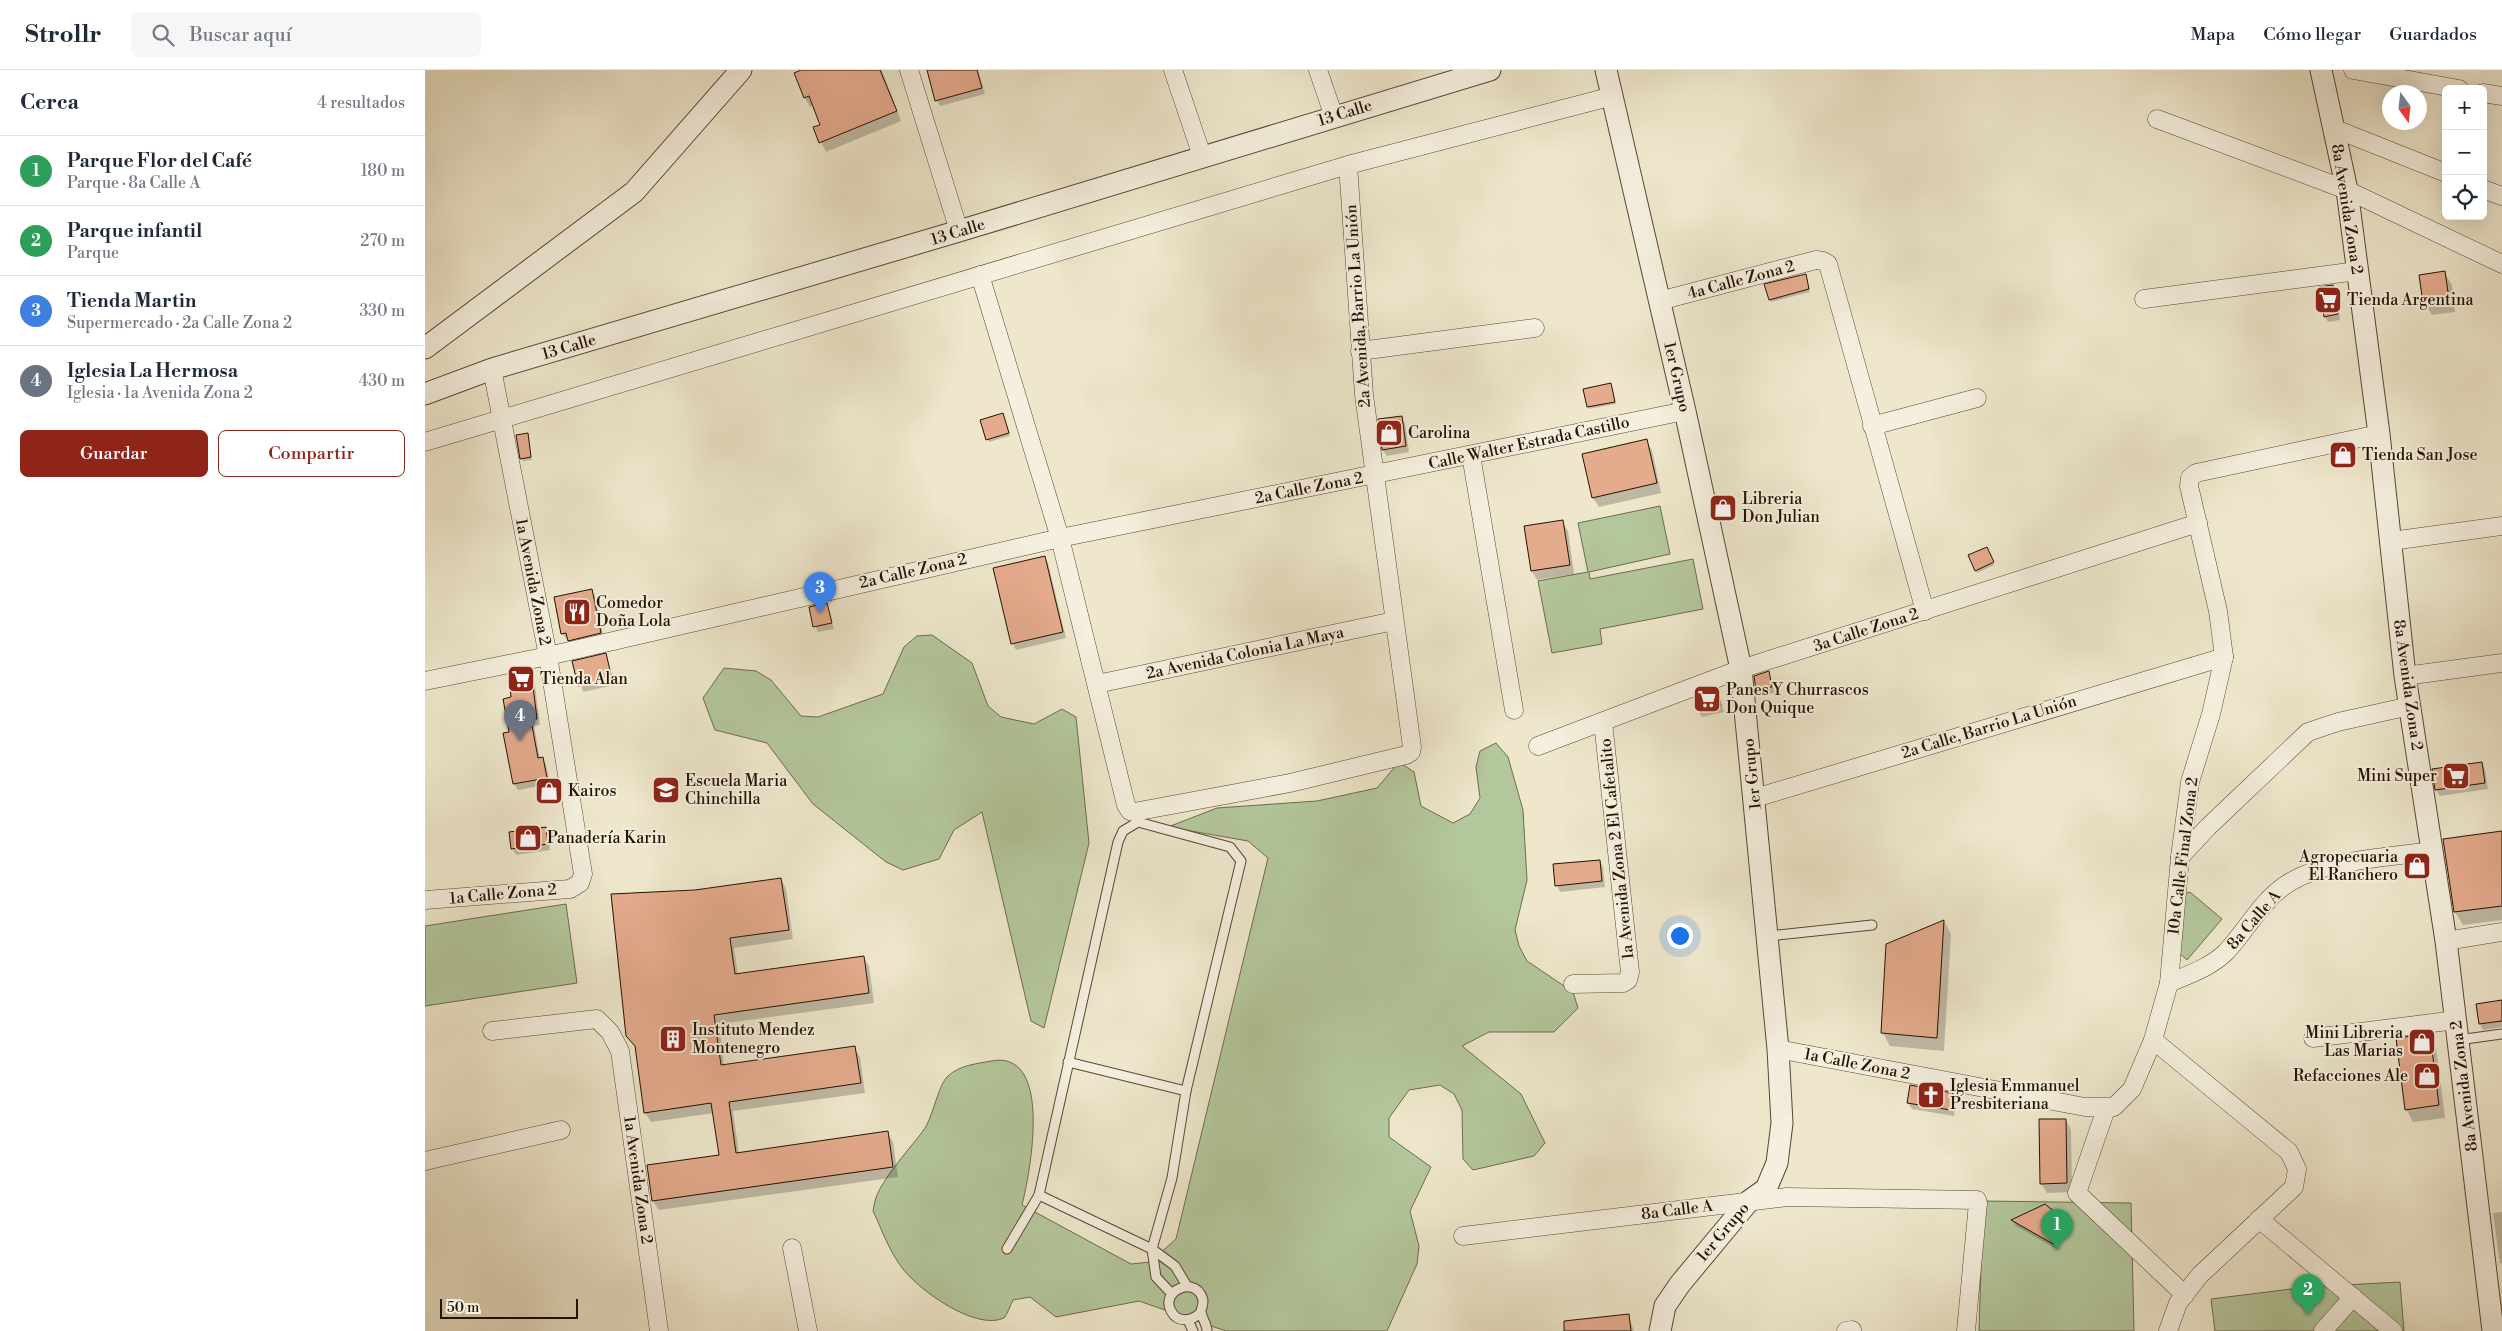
<!DOCTYPE html>
<html lang="es">
<meta charset="utf-8">
<style>
:root{--surface:#fff;--page:#f6f6f7;--text:#1f2937;--muted:#747a83;--line:#e0e1e3;--accent:#8f2418}
body{margin:0;font-family:"Libre Bodoni",serif;background:var(--page);color:var(--text)}
.controls{position:absolute;right:15px;top:15px;display:grid;overflow:hidden;border-radius:8px;box-shadow:0 5px 20px #0002}
.controls button{width:45px;height:45px;display:grid;place-items:center;padding:0;border:0;border-bottom:1px solid var(--line);background:var(--surface);color:var(--text);font:25px sans-serif}
.compass{position:absolute;left:1957px;top:15px;width:45px;height:45px;border-radius:50%;background:var(--surface);box-shadow:0 5px 20px #0002;rotate:165deg}
.scale{position:absolute;left:15px;bottom:12px;width:138px;box-sizing:border-box;padding-left:5px;border:2px solid #261201;border-top:0;font-size:14px;line-height:18px;white-space:nowrap;color:#261201;-webkit-text-stroke:4px #f4efde;paint-order:stroke}
.you{position:absolute;left:1254px;top:865px;width:18px;height:18px;margin:-12px;border:4px solid #fff;border-radius:50%;background:#1a73e8;box-shadow:0 0 0 8px #1a73e833}
.badge{display:grid;place-items:center;width:32px;height:32px;border-radius:50%;background:var(--accent);color:#fff;font-size:16px;font-weight:700}
.pin{position:absolute;translate:-50% -41px;filter:drop-shadow(0 1px 2px #0008)}
.pin::after{content:'';position:absolute;top:26px;width:18px;height:15px;background:inherit;clip-path:polygon(0 0,100% 0,50% 100%)}
.list{margin:0;padding:0;list-style:none}
h2{display:flex;justify-content:space-between;align-items:center;height:65px;margin:0;padding:0 20px;font-size:21px}
h2 small{font-size:16px;font-weight:400;color:var(--muted)}
.list li{display:grid;grid-template-columns:32px 1fr auto;gap:15px;align-items:center;box-sizing:border-box;height:70px;padding:0 20px;border-top:1px solid var(--line)}
.list b{display:block;font-size:19px;white-space:nowrap}
.list p{margin:0;font-size:16px;white-space:nowrap;color:var(--muted)}
.list em{font-size:16px;font-style:normal;color:var(--muted)}
.actions{display:flex;gap:10px;padding:15px 20px}
.actions a{flex:1;padding:11px 0;border:1px solid var(--accent);border-radius:8px;text-align:center;font-size:18px;color:var(--accent)}
.actions .main{background:var(--accent);color:#fff}
.icon{flex:none;width:28px;height:28px;fill:none;stroke:currentColor;stroke-width:2;stroke-linecap:round;stroke-linejoin:round}
.map{position:relative;flex:none;width:2077px;height:1261px;overflow:hidden}
header{display:flex;align-items:center;gap:30px;box-sizing:border-box;height:70px;padding:0 25px;background:var(--surface);border-bottom:1px solid var(--line)}
header strong{font-size:24px}
nav{display:flex;gap:28px;margin-inline-start:auto;font-size:18px}
.search{width:350px;height:45px;background:var(--page);display:flex;align-items:center;gap:12px;box-sizing:border-box;padding:0 18px;border-radius:8px;color:var(--muted);font-size:19px}
main{display:flex}
aside{flex:1;background:var(--surface)}
.map>svg:first-child{display:block}
</style>
<header>
<strong>Strollr</strong>
<div class="search"><svg class="icon" aria-label="search" viewBox="0 0 24 24"><circle cx="10" cy="10" r="6"/><path d="M15 15l6 6"/></svg>Buscar aquí</div>
<nav><a>Mapa</a><a>Cómo llegar</a><a>Guardados</a></nav>
</header>
<main>
<aside>
<h2>Cerca<small>4 resultados</small></h2>
<ul class="list">
<li><span class="badge" style="background:#2e9e5b">1</span><div><b>Parque Flor del Café</b><p>Parque · 8a Calle A</p></div><em>180 m</em></li>
<li><span class="badge" style="background:#2e9e5b">2</span><div><b>Parque infantil</b><p>Parque</p></div><em>270 m</em></li>
<li><span class="badge" style="background:#3f7fe0">3</span><div><b>Tienda Martin</b><p>Supermercado · 2a Calle Zona 2</p></div><em>330 m</em></li>
<li><span class="badge" style="background:#6b7280">4</span><div><b>Iglesia La Hermosa</b><p>Iglesia · 1a Avenida Zona 2</p></div><em>430 m</em></li>
</ul>
<div class="actions"><a class="main">Guardar</a><a>Compartir</a></div>
</aside>
<div class="map">
<svg width="2077" height="1261" viewBox="0 0 2077 1261">
<rect width="100%" height="100%" fill="#eee7cc"/>
<filter id="stains"><feTurbulence type="fractalNoise" baseFrequency=".004" numOctaves="4"/><feColorMatrix values="0 0 0 0 .2 0 0 0 0 .09 0 0 0 0 .02 0 0 0 .5 -.17"/></filter>
<radialGradient id="worn" r=".72"><stop offset=".6" stop-color="#630" stop-opacity="0"/><stop offset="1" stop-color="#630" stop-opacity=".3"/></radialGradient>
<g fill="#b4c79c" stroke="#6d6c4e">
<polygon points="1235,436 1245,484 1164,502 1165,509 1268,489 1278,539 1175,559 1177,574 1127,583 1113,511 1163,502 1153,453"/>
<polygon points="507,565 547,593 563,636 576,647 609,654 637,639 651,647 664,773 619,958 606,951 557,742 529,760 514,789 478,800 461,792 388,734 342,673 290,660 278,628 299,598 331,601 346,610 376,646 393,647 458,624 479,577 492,566"/>
<path d="M1071 673 1083 687 1098 740 1102 810 1090 860 1094 876 1102 891 1148 922 1153 938 1129 962H1064L1037 976 1096 1024 1120 1073 1109 1086 1048 1100 1038 1089 1037 1040 1029 1024 1015 1015 984 1020 964 1048V1067L1006 1097 985 1141 994 1176 992 1194 962 1261H801L714 1231 631 1247 605 1227 588 1230C585 1236 583 1243 579 1248 551 1261 495 1221 478 1199 465 1183 457 1160 448 1141 449 1136 450 1128 453 1123 460 1106 486 1077 498 1061 508 1048 513 1015 523 1006 535 995 551 994 566 991 629 979 605 1103 597 1135L706 1194 725 1192 751 1169 843 788 823 771 743 757 792 738 892 731 952 718 974 692 989 702 996 736 1028 753 1045 744 1055 728 1051 697 1055 681Z"/>
<polygon points="1765,822 1797,849 1762,890 1752,881 1756,825"/>
<polygon points="141,834 152,913 0,936 0,856"/>
<polygon points="1558,1131 1706,1133 1709,1261 1554,1261"/>
<polygon points="1975,1212 1979,1261 1790,1261 1786,1229 1882,1217"/>
</g>
<g fill="#0003">
<polygon points="380,0 457,0 476,51 401,82 389,58 397,55 389,35 385,37 380,28"/>
<polygon points="510,0 553,0 560,24 515,36 512,30"/>
<polygon points="2019,202 2027,215 2030,242 2007,245 1999,232"/>
<polygon points="1381,208 1385,222 1346,232 1345,230"/>
<polygon points="1908,216 1911,222 1915,250 1903,252 1900,246"/>
<polygon points="1186,315 1191,334 1164,339 1163,337"/>
<polygon points="578,344 585,366 564,372 563,369"/>
<polygon points="976,347 980,353 984,382 962,386 958,380"/>
<polygon points="102,364 107,390 98,391 97,388"/>
<polygon points="1221,371 1227,380 1236,423 1174,437 1168,428"/>
<polygon points="1137,451 1143,461 1149,504 1112,510 1107,501"/>
<polygon points="1563,481 1569,495 1552,503 1551,500"/>
<polygon points="619,487 623,493 641,568 591,580 588,574 570,499"/>
<polygon points="167,521 170,527 179,569 148,576 137,564 130,528"/>
<polygon points="401,534 409,559 393,562 390,556"/>
<polygon points="181,585 189,615 158,622 149,592"/>
<polygon points="105,602 109,608 115,655 109,656 115,689 117,688 121,694 125,714 93,720 89,714 80,664 86,663 88,628"/>
<polygon points="1344,603 1350,623 1335,626 1332,620"/>
<polygon points="1292,621 1299,642 1277,647 1273,640"/>
<polygon points="2057,693 2060,699 2063,719 2015,726 2011,720"/>
<polygon points="120,758 123,764 125,780 91,785 88,779"/>
<polygon points="2077,763 2077,850 2038,855 2030,842 2019,770"/>
<polygon points="1175,791 1178,797 1180,817 1135,822 1132,815"/>
<polygon points="356,809 361,819 368,869 309,878 313,905 438,887 444,896 449,933 294,954 299,995 429,977 435,987 440,1023 308,1041 314,1084 463,1063 468,1072 473,1107 234,1140 228,1131 295,1086 289,1043 226,1052 220,1043 212,980 202,966 270,822"/>
<polygon points="1519,851 1526,864 1519,981 1465,976 1458,963 1462,875"/>
<polygon points="2077,931 2077,957 2058,960 2055,954"/>
<polygon points="2004,965 2011,978 2020,1048 1988,1052 1981,1039"/>
<polygon points="1527,1024 1531,1030 1529,1046 1487,1039 1483,1033"/>
<polygon points="1641,1050 1646,1060 1647,1122 1622,1123 1616,1113"/>
<polygon points="2077,1142 2077,1193 2075,1194 2068,1143"/>
<polygon points="1630,1144 1634,1151 1633,1180 1591,1156 1588,1151"/>
<polygon points="1203,1245 1209,1261 1165,1261"/>
</g>
<g fill="#e4ab8d" stroke="#261201">
<polygon points="376,0 455,0 472,41 394,73 388,57 395,55 384,26 379,28 369,3"/>
<polygon points="502,0 552,0 557,18 510,31"/>
<polygon points="2020,201 2024,229 1998,233 1994,205"/>
<polygon points="1381,204 1384,219 1344,230 1339,214"/>
<polygon points="1908,215 1913,244 1899,247 1894,217"/>
<polygon points="1186,313 1190,332 1162,337 1158,319"/>
<polygon points="578,343 584,363 561,370 555,350"/>
<polygon points="977,346 981,376 957,380 953,349"/>
<polygon points="103,363 106,387 95,389 91,365"/>
<polygon points="1222,369 1232,413 1167,428 1157,384"/>
<polygon points="1138,450 1145,495 1106,501 1099,456"/>
<polygon points="1562,477 1569,492 1550,501 1543,485"/>
<polygon points="620,486 638,562 586,574 568,498"/>
<polygon points="167,519 176,563 143,571 141,563 136,564 129,527"/>
<polygon points="402,533 407,553 388,557 384,537"/>
<polygon points="181,583 187,609 153,616 147,591"/>
<polygon points="106,600 112,649 106,650 113,688 118,687 122,708 88,714 78,663 84,662 78,629 86,627 84,605"/>
<polygon points="1344,601 1347,617 1331,620 1329,606"/>
<polygon points="1293,619 1296,636 1272,641 1270,628"/>
<polygon points="2057,692 2060,713 2010,720 2007,699"/>
<polygon points="121,757 123,774 86,779 84,762"/>
<polygon points="2077,761 2077,836 2029,842 2018,769"/>
<polygon points="1175,790 1177,811 1130,816 1128,794"/>
<polygon points="356,808 364,860 305,868 310,904 439,886 444,923 289,945 296,995 430,976 436,1013 304,1032 311,1083 463,1061 468,1097 227,1131 222,1095 294,1085 286,1033 219,1043 210,976 201,966 186,824 270,820"/>
<polygon points="1519,850 1512,968 1456,963 1461,874"/>
<polygon points="2077,930 2077,951 2054,954 2051,934"/>
<polygon points="2005,964 2014,1035 1980,1040 1971,968"/>
<polygon points="1485,1015 1528,1023 1526,1040 1482,1033"/>
<polygon points="1614,1049 1641,1049 1642,1113 1615,1114"/>
<polygon points="1620,1134 1631,1143 1630,1175 1586,1150"/>
<polygon points="1204,1244 1206,1261 1139,1261 1139,1251"/>
</g>
<g fill="none" stroke-linecap="round" stroke-linejoin="round">
<g stroke="#584734" stroke-width="11">
<g id="service">
<polyline points="1343,866 1447,855"/>
<polyline points="2033,970 2077,964"/>
<polyline points="643,992 761,1021"/>
<polyline points="614,1125 727,1179 731,1207 747,1224"/>
<polyline points="582,1179 614,1125 693,772 698,761 713,752 805,777 816,791 761,1021 747,1108 727,1179 750,1196 762,1216"/>
<path d="M776 1242C768 1251 753 1254 746 1241 735 1221 769 1206 777 1227 780 1233 776 1237 776 1242 777 1249 782 1254 782 1261"/>
<polyline points="763,1250 768,1261"/>
</g>
</g>
<g stroke="#584734" stroke-width="19">
<g id="minor">
<polyline points="484,0 534,161"/>
<polyline points="748,0 777,86"/>
<polyline points="893,0 909,47"/>
<polyline points="1928,0 2034,19"/>
<polyline points="2058,23 2077,26"/>
<polyline points="1732,49 1922,120 2077,194"/>
<polyline points="1908,58 2021,103"/>
<polyline points="2058,119 2077,126"/>
<polyline points="555,205 635,468 701,735 705,741 709,742 865,713 981,685 986,682 987,677 939,325 923,95"/>
<polyline points="1719,229 1932,201"/>
<polyline points="1234,231 1391,190 1398,191 1403,194 1500,541"/>
<polyline points="935,281 1110,258"/>
<polyline points="1447,356 1552,328"/>
<polyline points="0,372 923,95 1188,26"/>
<polyline points="1046,385 1089,640"/>
<polyline points="1966,471 2077,456"/>
<polyline points="1980,606 2077,593"/>
<polyline points="0,611 123,586 635,468 1260,341"/>
<polyline points="672,614 969,551"/>
<polyline points="1113,676 1316,599 1773,453"/>
<polyline points="1330,728 1799,587"/>
<polyline points="1755,787 1783,757 1883,662 1913,652 1985,636"/>
<polyline points="0,830 145,819 155,813 158,804 123,586 67,299"/>
<polyline points="2021,871 2077,862"/>
<path d="M1744 913C1763 905 1786 897 1801 882 1821 861 1835 833 1859 816 1898 789 1961 788 2007 781"/>
<polyline points="1148,914 1198,913 1203,910 1205,902 1178,652"/>
<polyline points="67,961 172,949 185,962 195,981 234,1261"/>
<polyline points="1888,968 2031,950"/>
<polyline points="1728,970 1864,1082 1872,1099 1869,1117 1775,1205 1753,1233 1743,1261"/>
<polyline points="1353,979 1660,1037 1689,1037 1707,1019 1728,970 1744,913 1755,787 1765,712 1786,644 1799,587 1793,541 1764,416 1765,408 1771,403 1954,364"/>
<polyline points="1681,1039 1652,1123 1760,1225"/>
<polyline points="0,1091 136,1060"/>
<polyline points="1834,1149 1968,1261"/>
<polyline points="1038,1166 1362,1127 1552,1130 1553,1133 1541,1261"/>
<polyline points="367,1178 383,1261"/>
<polyline points="1421,1261 1427,1260"/>
<polyline points="1898,1261 1928,1227"/>
</g>
</g>
<g stroke="#584734" stroke-width="23">
<g id="tertiary">
<polyline points="1181,0 1260,341 1316,599 1353,979 1357,1053 1352,1093 1341,1119 1324,1131 1255,1214 1240,1236 1235,1261"/>
<polyline points="1896,0 1922,120 1954,364 1980,606 2021,871 2068,1261"/>
<polyline points="0,278 209,122 316,0"/>
<polyline points="0,324 67,299 534,161 1065,0"/>
</g>
</g>
<use href="#service" stroke="#f4efde" stroke-width="9"/>
<use href="#minor" stroke="#f4efde" stroke-width="18"/>
<use href="#tertiary" stroke="#f4efde" stroke-width="21"/>
</g>
<defs>
<g id="supermarket-square" transform="scale(1.4375)"><rect x="-9" y="-9" width="18" height="18" rx="4" fill="#8f2418" stroke="#f4efde"/><path d="M-6-5.5h2.5l.6 2H6L4.5 2H-2.5L-4.4-4H-6ZM-1.5 3.2a1.3 1.3 0 1 0 .1 0ZM3 3.2a1.3 1.3 0 1 0 .1 0Z" fill="#fff"/></g>
<g id="shop-square" transform="scale(1.4375)"><rect x="-9" y="-9" width="18" height="18" rx="4" fill="#8f2418" stroke="#f4efde"/><path d="M-5-2.5h2.3a2.7 3.5 0 0 1 5.4 0H5L5.5 6h-11ZM-1.5-2.5h3a1.5 2.3 0 0 0-3 0Z" fill="#fff"/></g>
<g id="restaurant-square" transform="scale(1.4375)"><rect x="-9" y="-9" width="18" height="18" rx="4" fill="#8f2418" stroke="#f4efde"/><path d="M-5-6h1v4h1v-4h1v4h1v-4h1v5L-1.5 .5V6h-2V.5L-5-1ZM5-6V6H3V1.5H1.5Q1.5-4 5-6Z" fill="#fff"/></g>
<g id="school-square" transform="scale(1.4375)"><rect x="-9" y="-9" width="18" height="18" rx="4" fill="#8f2418" stroke="#f4efde"/><path d="M0-5L7-2L0 1L-7-2ZM-4 1L0 2.5L4 1V4Q0 6-4 4Z" fill="#fff"/></g>
<g id="building-square" transform="scale(1.4375)"><rect x="-9" y="-9" width="18" height="18" rx="4" fill="#8f2418" stroke="#f4efde"/><path d="M-4-6H4V6H1V3H-1V6H-4ZM-2.5-4.3h1.7v1.8h-1.7ZM.8-4.3h1.7v1.8H.8ZM-2.5-1h1.7V.8h-1.7ZM.8-1h1.7V.8H.8Z" fill="#fff"/></g>
<g id="church-square" transform="scale(1.4375)"><rect x="-9" y="-9" width="18" height="18" rx="4" fill="#8f2418" stroke="#f4efde"/><path d="M-1.2-6h2.4v3.5h3.3v2.4h-3.3V6h-2.4V-.1h-3.3v-2.4h3.3Z" fill="#fff"/></g>
</defs>
<g fill-rule="evenodd">
<use href="#supermarket-square" x="1903" y="230"/>
<use href="#shop-square" x="964" y="363"/>
<use href="#shop-square" x="1918" y="385"/>
<use href="#shop-square" x="1298" y="438"/>
<use href="#restaurant-square" x="152" y="542"/>
<use href="#supermarket-square" x="96" y="609"/>
<use href="#supermarket-square" x="1282" y="629"/>
<use href="#supermarket-square" x="2031" y="706"/>
<use href="#school-square" x="241" y="720"/>
<use href="#shop-square" x="124" y="721"/>
<use href="#shop-square" x="103" y="768"/>
<use href="#shop-square" x="1992" y="796"/>
<use href="#building-square" x="248" y="969"/>
<use href="#shop-square" x="1997" y="972"/>
<use href="#shop-square" x="2002" y="1006"/>
<use href="#church-square" x="1506" y="1025"/>
</g>
<g text-anchor="middle" dominant-baseline="central" stroke-width="4" stroke-linejoin="round" paint-order="stroke">
<g font-size="16" fill="#261201" stroke="#f4efde">
<text transform="translate(920 43) rotate(-17)">13 Calle</text>
<text transform="translate(1922 139) rotate(81)">8a Avenida Zona 2</text>
<text transform="translate(533 162) rotate(-17)">13 Calle</text>
<text transform="translate(1316 210) rotate(-15)">4a Calle Zona 2</text>
<text transform="translate(933 236) rotate(-94)">2a Avenida, Barrio La Unión</text>
<text transform="translate(144 277) rotate(-16)">13 Calle</text>
<text transform="translate(1252 307) rotate(77)">1er Grupo</text>
<text transform="translate(1104 373) rotate(-12)">Calle Walter Estrada Castillo</text>
<text transform="translate(884 418) rotate(-11)">2a Calle Zona 2</text>
<text transform="translate(488 501) rotate(-13)">2a Calle Zona 2</text>
<text transform="translate(108 512) rotate(79)">1a Avenida Zona 2</text>
<text transform="translate(1441 560) rotate(-18)">3a Calle Zona 2</text>
<text transform="translate(820 583) rotate(-12)">2a Avenida Colonia La Maya</text>
<text transform="translate(1983 615) rotate(82)">8a Avenida Zona 2</text>
<text transform="translate(1564 657) rotate(-17)">2a Calle, Barrio La Unión</text>
<text transform="translate(1327 704) rotate(-96)">1er Grupo</text>
<text transform="translate(1192 779) rotate(-96)">1a Avenida Zona 2 El Cafetalito</text>
<text transform="translate(1758 786) rotate(-83)">10a Calle Final Zona 2</text>
<text transform="translate(78 824) rotate(-5)">1a Calle Zona 2</text>
<text transform="translate(1829 850) rotate(-49)">8a Calle A</text>
<text transform="translate(1432 994) rotate(11)">1a Calle Zona 2</text>
<text transform="translate(2039 1016) rotate(-97)">8a Avenida Zona 2</text>
<text transform="translate(213 1110) rotate(82)">1a Avenida Zona 2</text>
<text transform="translate(1252 1140) rotate(-7)">8a Calle A</text>
<text transform="translate(1298 1162) rotate(-50)">1er Grupo</text>
</g>
<g font-size="16" fill="#261201" stroke="#f4efde" text-anchor="start">
<text x="1922" y="230">Tienda Argentina</text>
<text x="983" y="363">Carolina</text>
<text x="1937" y="385">Tienda San Jose</text>
<text x="1317" y="429">Libreria<tspan x="1317" dy="18">Don Julian</tspan></text>
<text x="171" y="533">Comedor<tspan x="171" dy="18">Doña Lola</tspan></text>
<text x="115" y="609">Tienda Alan</text>
<text x="1301" y="620">Panes Y Churrascos<tspan x="1301" dy="18">Don Quique</tspan></text>
<text x="2012" y="706" text-anchor="end">Mini Super</text>
<text x="260" y="711">Escuela Maria<tspan x="260" dy="18">Chinchilla</tspan></text>
<text x="143" y="721">Kairos</text>
<text x="122" y="768">Panadería Karin</text>
<text x="1973" y="787" text-anchor="end">Agropecuaria<tspan x="1973" dy="18">El Ranchero</tspan></text>
<text x="267" y="960">Instituto Mendez<tspan x="267" dy="18">Montenegro</tspan></text>
<text x="1978" y="963" text-anchor="end">Mini Libreria<tspan x="1978" dy="18">Las Marias</tspan></text>
<text x="1983" y="1006" text-anchor="end">Refacciones Ale</text>
<text x="1525" y="1016">Iglesia Emmanuel<tspan x="1525" dy="18">Presbiteriana</tspan></text>
</g>
</g>
<rect width="100%" height="100%" filter="url(#stains)"/>
<rect width="100%" height="100%" fill="url(#worn)"/>
</svg>
<div class="controls">
<button>+</button>
<button>−</button>
<button><svg class="icon" aria-label="locate" viewBox="0 0 24 24"><circle cx="12" cy="12" r="6"/><path d="M12 2v4M12 18v4M2 12h4M18 12h4"/></svg></button>
</div>
<svg class="compass" viewBox="-18 -18 36 36"><path d="M0-13l5 13h-10z" fill="#e53935"/><path d="M0 13l5-13h-10z" fill="#747a83"/></svg>
<div class="scale">50 m</div>
<div class="you"></div>
<div class="pin badge" style="left:1632px;top:1180px;background:#2e9e5b">1</div>
<div class="pin badge" style="left:1883px;top:1245px;background:#2e9e5b">2</div>
<div class="pin badge" style="left:395px;top:543px;background:#3f7fe0">3</div>
<div class="pin badge" style="left:95px;top:671px;background:#6b7280">4</div>
</div>
</main>
